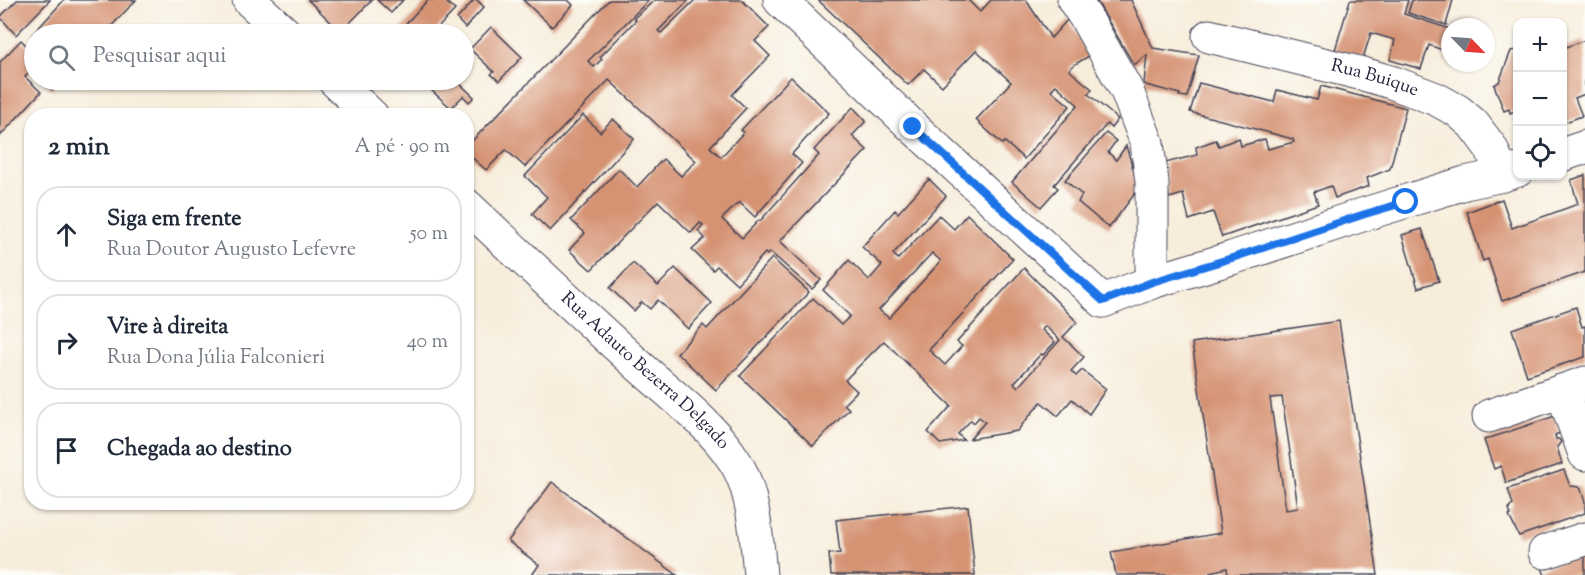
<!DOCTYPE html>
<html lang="pt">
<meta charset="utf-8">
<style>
:root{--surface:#fff;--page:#f2f2f3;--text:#1f2937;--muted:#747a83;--line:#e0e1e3}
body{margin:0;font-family:"Sorts Mill Goudy",serif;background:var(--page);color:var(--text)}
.controls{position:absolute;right:18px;top:18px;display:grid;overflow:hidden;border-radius:12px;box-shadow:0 2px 4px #0004}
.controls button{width:54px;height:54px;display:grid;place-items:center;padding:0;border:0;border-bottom:2px solid var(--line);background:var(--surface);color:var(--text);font:30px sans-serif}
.compass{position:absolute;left:1441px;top:18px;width:54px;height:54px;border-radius:50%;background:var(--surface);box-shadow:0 2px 4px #0004;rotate:115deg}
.stop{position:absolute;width:18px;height:18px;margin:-14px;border:4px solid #1a73e8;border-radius:50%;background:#fff}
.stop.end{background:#1a73e8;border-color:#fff;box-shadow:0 2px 6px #0008}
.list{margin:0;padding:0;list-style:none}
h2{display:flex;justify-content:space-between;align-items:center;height:78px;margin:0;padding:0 24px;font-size:26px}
h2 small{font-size:20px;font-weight:400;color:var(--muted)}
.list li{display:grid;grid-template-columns:39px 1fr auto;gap:18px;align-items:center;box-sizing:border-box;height:96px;margin:0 12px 12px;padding:0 12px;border:2px solid var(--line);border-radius:24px}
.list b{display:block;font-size:22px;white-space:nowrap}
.list p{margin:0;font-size:20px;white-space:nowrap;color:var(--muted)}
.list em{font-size:20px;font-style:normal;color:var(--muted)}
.icon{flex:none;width:33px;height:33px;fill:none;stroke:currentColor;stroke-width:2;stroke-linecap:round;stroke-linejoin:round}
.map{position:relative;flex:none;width:1585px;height:575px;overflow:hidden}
.search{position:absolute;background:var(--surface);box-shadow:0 2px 4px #0004;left:24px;top:24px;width:450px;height:66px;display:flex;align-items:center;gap:15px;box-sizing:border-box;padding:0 21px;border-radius:33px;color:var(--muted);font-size:22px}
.panel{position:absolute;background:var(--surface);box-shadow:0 2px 4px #0004;left:24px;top:108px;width:450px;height:402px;border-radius:24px}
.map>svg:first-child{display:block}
</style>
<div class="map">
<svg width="1585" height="575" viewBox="0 0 1585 575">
<rect width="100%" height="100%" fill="#fdfcf7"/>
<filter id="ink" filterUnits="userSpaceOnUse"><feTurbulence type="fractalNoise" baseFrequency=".0167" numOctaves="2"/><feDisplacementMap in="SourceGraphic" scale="12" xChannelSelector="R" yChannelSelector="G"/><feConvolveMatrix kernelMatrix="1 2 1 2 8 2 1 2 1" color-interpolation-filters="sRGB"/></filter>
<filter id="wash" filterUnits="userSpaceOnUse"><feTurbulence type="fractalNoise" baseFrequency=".008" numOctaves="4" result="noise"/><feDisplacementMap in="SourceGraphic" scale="24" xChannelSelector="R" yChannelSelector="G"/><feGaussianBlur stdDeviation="1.35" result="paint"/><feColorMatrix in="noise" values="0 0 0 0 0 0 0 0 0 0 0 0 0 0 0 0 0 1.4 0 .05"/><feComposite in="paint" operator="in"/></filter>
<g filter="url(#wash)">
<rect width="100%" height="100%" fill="#f7eddb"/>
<g id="blocks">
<g fill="#d59373" fill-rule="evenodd">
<polygon points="17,0 50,0 16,35 0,17"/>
<polygon points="64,0 136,0 104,34 33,34"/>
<polygon points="308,0 372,0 341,32"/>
<polygon points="377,0 403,0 391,13"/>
<polygon points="428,0 444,0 455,10 432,34 396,34"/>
<polygon points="474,0 477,0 484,7 465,28 457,19"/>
<polygon points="523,0 568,0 573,5 552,27"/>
<polygon points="609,0 649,0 588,61 594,67 602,59 600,57 636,20 634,18 655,0 689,0 658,31 661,33 695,0 742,0 769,27 755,41 770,56 732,95 746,108 710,147 721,157 744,132 741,130 791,77 829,113 792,154 802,163 755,217 739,202 722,219 742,238 759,220 760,221 819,155 814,150 853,107 866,121 852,136 867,150 780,241 821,280 812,289 770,252 767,255 765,253 737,284 717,266 713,270 692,250 705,238 698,231 703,225 700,223 691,233 658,201 591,270 569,250 585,233 571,220 619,169 637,187 663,159 681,176 696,161 609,80 525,167 506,150 486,170 466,152 466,147"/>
<polygon points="818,0 968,0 980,12 991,0 1026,0 1051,38 1068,19 1089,56 1072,66 1069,70 1092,89 1088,94 1118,119 1111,128 1107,124 1054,185 1058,188 1041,207 1012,182 1078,105 1056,85 1051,90 1070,106 1024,159 1005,142 1002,144 976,120 1011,82 976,50 942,86 924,69 908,85"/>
<polygon points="1096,0 1131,0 1153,48 1199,55 1187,97 1179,96 1180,94 1146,85 1144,83 1147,55 1134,65"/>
<polygon points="1350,0 1408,0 1404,14 1450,29 1450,53 1429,45 1421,69 1390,60 1395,40 1371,33 1363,58 1335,50"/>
<polygon points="1412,0 1453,0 1446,25 1408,13"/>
<polygon points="491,27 522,57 499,81 491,74 494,72 470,49"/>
<polygon points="21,40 34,53 34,73 32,70 25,77 41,92 0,136 0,62"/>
<polygon points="1585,40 1585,94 1575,98 1582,116 1563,123 1563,48"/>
<polygon points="1518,50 1518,110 1510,113 1509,109 1504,111 1494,85 1499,82 1511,51"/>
<polygon points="42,80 62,80 52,90"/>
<polygon points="441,80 456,80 474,97 469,102 463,96 451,108 431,90"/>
<polygon points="1199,83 1274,102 1277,90 1317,100 1321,86 1406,108 1390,169 1367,178 1369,186 1335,198 1331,186 1314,192 1318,204 1222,237 1213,212 1189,220 1183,194 1169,198 1165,163 1197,155 1196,147 1216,140 1219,146 1239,138 1241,146 1265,139 1268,149 1294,142 1293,139 1190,112"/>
<polygon points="583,115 600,132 613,119 634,139 550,231 532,214 547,197 525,176"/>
<polygon points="1106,133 1116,141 1108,152 1116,160 1126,146 1139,188 1109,228 1078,202 1082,195 1065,180"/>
<polygon points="1585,175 1585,272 1502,301 1488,259 1483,261 1467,212 1502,199 1512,228 1578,204 1571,180"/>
<path d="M929 179 946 196 893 254 898 259 939 215 954 229 967 214 1013 259 929 350 945 365 962 346 957 342 1024 268 1077 322 1063 337 1084 357 1071 371 1076 376 1082 370 1106 389 1089 414 1072 399 1058 416 1041 402 1017 431 970 439 985 422 979 417 974 423 971 420 958 434 964 440 940 444 928 432 951 406 884 341 845 380 857 391 844 404 849 409 813 446 740 376 813 298 841 325 850 316 823 290 849 260 869 280 882 265 862 247 895 210 898 213ZM932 253 941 261 889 318 879 310ZM1045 326 1060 340 1018 387 1014 383 1041 354 1043 355 1055 342 1042 330Z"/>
<polygon points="1422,229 1439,281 1418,288 1402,235"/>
<polygon points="772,258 809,292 716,390 677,353 703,325 707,329"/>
<polygon points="633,263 658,286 675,268 712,303 688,329 658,300 650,309 642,302 634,311 610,288"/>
<polygon points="1576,307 1582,327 1585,326 1585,357 1527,376 1512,329"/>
<path d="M1339 321 1378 575H1228L1227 568 1210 572V575H1116L1111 552 1221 533 1192 343ZM1282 397 1298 508 1286 510 1270 398Z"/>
<polygon points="1555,416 1560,433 1555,435 1556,439 1559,439 1561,442 1557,447 1562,464 1506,483 1501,466 1494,469 1484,440"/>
<polygon points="1564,470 1570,486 1580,487 1585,502 1585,513 1519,536 1509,516 1511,515 1509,510 1510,507 1513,505 1508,489"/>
<polygon points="552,482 677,575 532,575 539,565 508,541"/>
<polygon points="968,506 975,575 831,575 829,554 840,553 836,520"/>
<polygon points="1585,554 1585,575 1545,575 1542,568"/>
</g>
</g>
</g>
<g filter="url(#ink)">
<use href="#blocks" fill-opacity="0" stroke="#424053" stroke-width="1.5"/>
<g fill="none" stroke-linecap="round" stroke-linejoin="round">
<g stroke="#424053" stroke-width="35">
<g id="minor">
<polyline points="249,0 286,34"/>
<polyline points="780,0 913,127 1103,301 1152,282 1232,258 1365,214 1465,183 1503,175 1518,170"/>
<polyline points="1074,0 1086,18 1127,91 1147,143 1152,182 1152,282"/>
<path id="s1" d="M1209 36 1363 74 1394 83 1436 99 1458 111 1473 124 1491 148 1503 175"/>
<polyline points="334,80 372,116"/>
<polyline points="1562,155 1585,147"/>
<path id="s2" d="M466 205C523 258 579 312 637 364 670 394 709 422 734 460 754 489 757 541 760 575"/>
<polyline points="1562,391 1585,454"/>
<polyline points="1489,416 1585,383"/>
<polyline points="1545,552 1585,539"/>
</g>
</g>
<use href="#minor" stroke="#fff" stroke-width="33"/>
</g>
</g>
<g fill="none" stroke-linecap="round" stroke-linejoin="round" filter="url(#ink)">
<polyline stroke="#1a73e8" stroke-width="8" points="913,127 1103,301 1152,282 1232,258 1365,214 1406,202"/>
</g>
<g text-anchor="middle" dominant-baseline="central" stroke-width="5" stroke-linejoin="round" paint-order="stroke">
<g font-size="18" fill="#22223b" stroke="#fdfcf7">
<text stroke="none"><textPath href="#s1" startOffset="171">Rua Buique</textPath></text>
<text stroke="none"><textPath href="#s2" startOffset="244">Rua Adauto Bezerra Delgado</textPath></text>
</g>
</g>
</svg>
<div class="controls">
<button>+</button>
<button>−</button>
<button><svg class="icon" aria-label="locate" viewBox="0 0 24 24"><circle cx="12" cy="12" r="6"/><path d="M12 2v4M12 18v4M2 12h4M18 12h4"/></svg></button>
</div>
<svg class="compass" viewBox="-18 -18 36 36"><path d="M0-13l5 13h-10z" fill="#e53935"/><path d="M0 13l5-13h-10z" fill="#747a83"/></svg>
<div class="stop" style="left:1406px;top:202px"></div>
<div class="stop end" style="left:913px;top:127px"></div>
<div class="search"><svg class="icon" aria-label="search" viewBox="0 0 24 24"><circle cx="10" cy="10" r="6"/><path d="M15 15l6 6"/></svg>Pesquisar aqui</div>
<section class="panel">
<h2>2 min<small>A pé · 90 m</small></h2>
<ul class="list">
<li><svg class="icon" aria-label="ahead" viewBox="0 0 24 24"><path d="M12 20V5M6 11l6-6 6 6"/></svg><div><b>Siga em frente</b><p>Rua Doutor Augusto Lefevre</p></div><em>50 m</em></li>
<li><svg class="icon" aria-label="right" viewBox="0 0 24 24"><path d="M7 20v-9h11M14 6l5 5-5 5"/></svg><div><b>Vire à direita</b><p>Rua Dona Júlia Falconieri</p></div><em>40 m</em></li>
<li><svg class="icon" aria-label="arrive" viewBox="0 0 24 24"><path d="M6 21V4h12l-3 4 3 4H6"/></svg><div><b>Chegada ao destino</b></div></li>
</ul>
</section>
</div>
